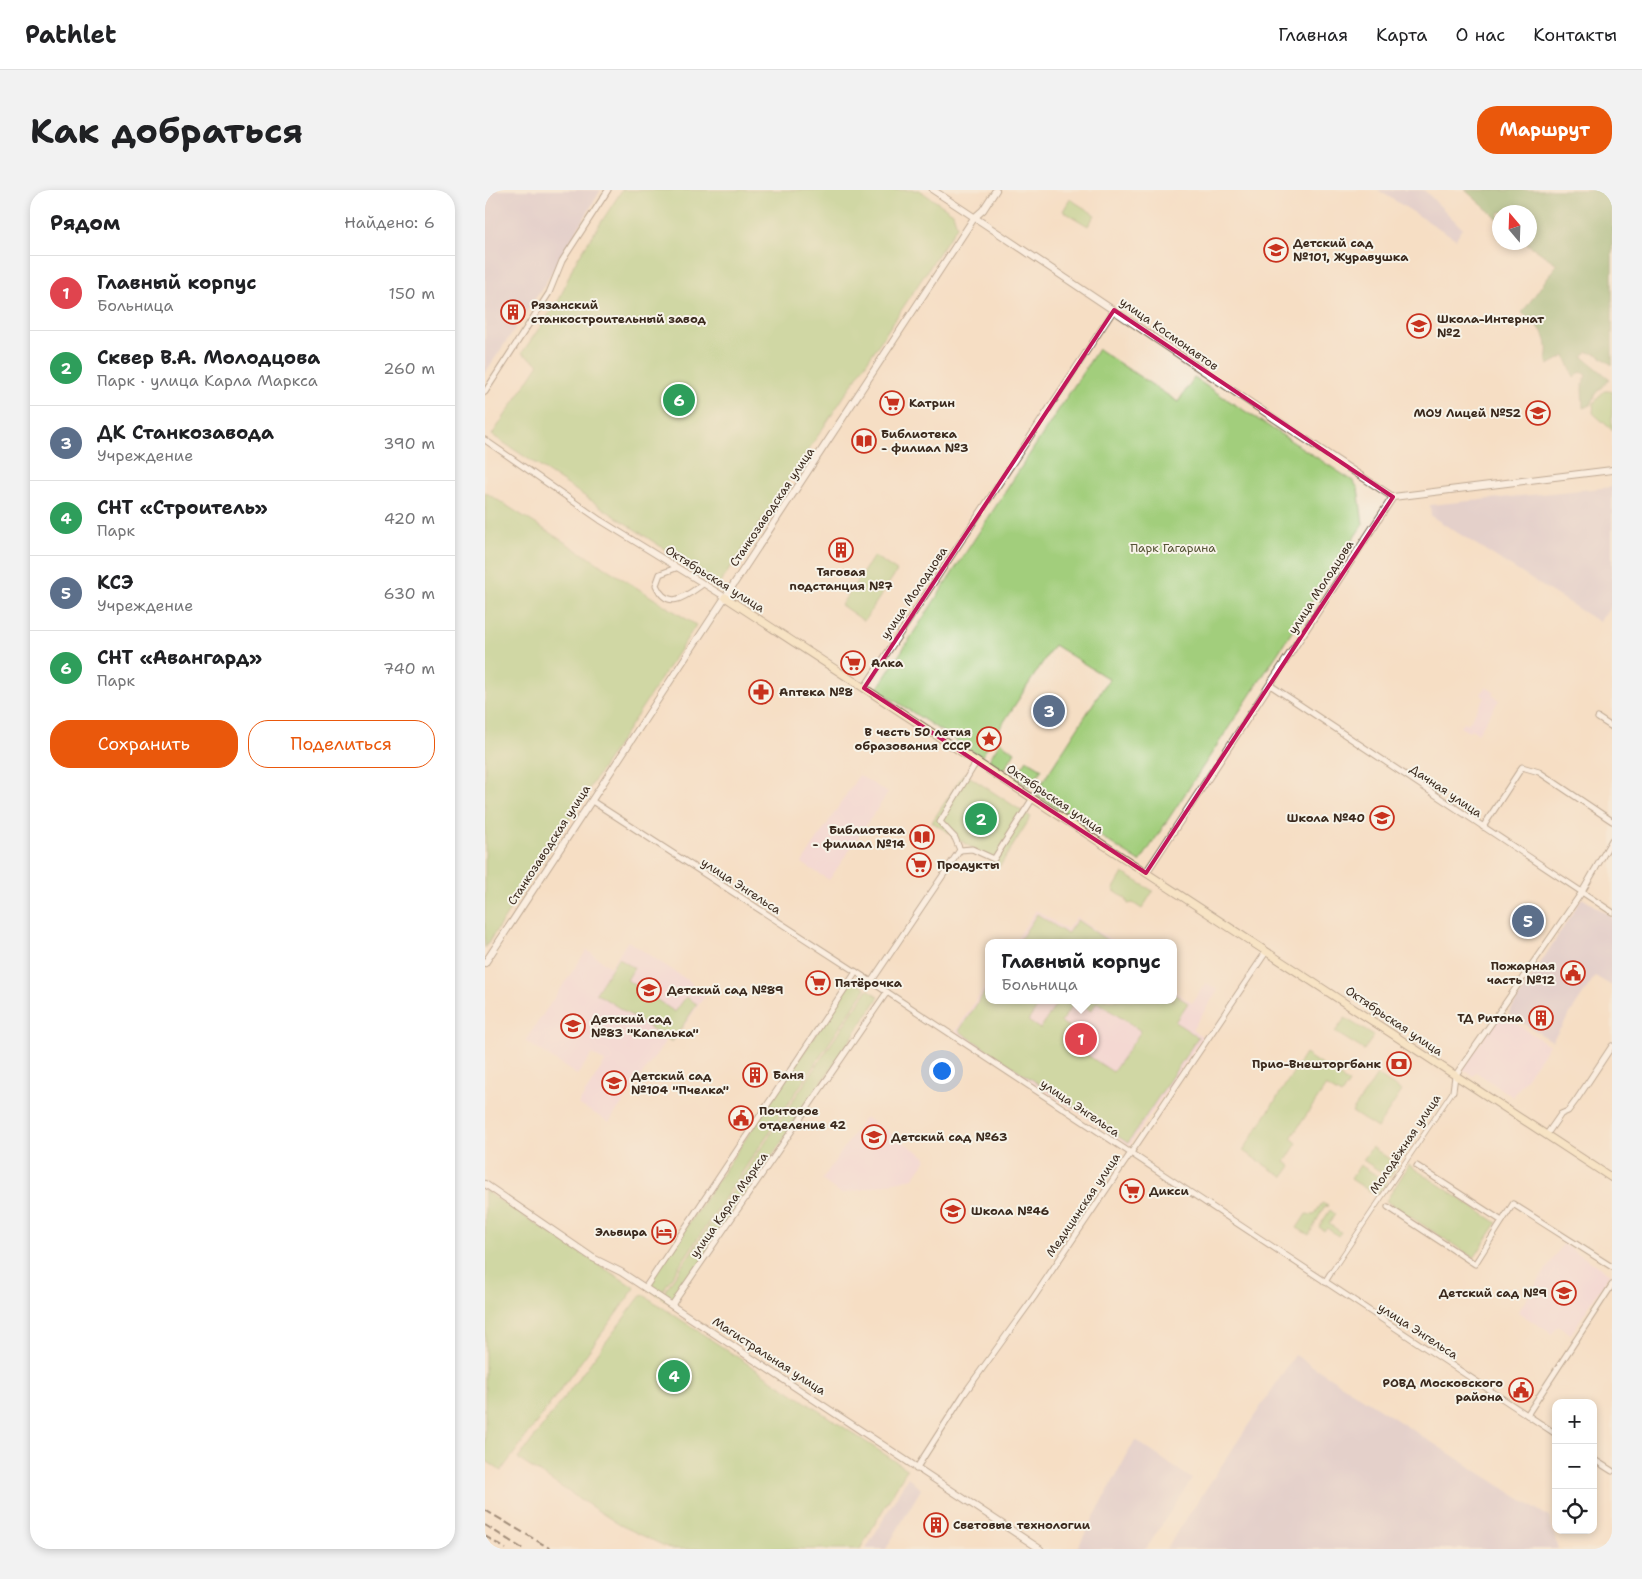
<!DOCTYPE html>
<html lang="ru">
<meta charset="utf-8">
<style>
:root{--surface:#fff;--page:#f2f2f2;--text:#202124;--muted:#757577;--line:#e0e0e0;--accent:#ea580c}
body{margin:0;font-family:"Shantell Sans",sans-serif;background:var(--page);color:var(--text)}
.controls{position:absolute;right:15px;bottom:15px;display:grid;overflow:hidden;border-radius:10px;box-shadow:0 2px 8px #0003}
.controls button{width:45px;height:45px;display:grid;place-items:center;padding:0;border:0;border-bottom:1px solid var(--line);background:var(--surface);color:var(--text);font:25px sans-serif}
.compass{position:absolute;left:1007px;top:15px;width:45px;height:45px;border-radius:50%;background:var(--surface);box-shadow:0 2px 8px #0003;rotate:341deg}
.you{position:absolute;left:456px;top:880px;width:18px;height:18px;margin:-12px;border:4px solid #fff;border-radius:50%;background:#1a73e8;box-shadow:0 0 0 8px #1a73e833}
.badge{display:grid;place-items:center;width:32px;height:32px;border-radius:50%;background:var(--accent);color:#fff;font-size:16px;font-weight:700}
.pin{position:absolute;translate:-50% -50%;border:2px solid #fff;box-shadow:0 1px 5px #0006}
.popup{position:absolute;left:500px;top:749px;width:192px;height:65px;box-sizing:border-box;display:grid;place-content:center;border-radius:10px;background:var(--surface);filter:drop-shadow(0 1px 4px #0005);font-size:16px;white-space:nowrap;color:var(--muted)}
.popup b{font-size:19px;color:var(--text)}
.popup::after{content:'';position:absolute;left:50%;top:100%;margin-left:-10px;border:10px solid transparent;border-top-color:var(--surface)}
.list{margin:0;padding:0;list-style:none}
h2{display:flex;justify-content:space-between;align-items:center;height:65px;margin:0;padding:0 20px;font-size:21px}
h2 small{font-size:16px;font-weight:400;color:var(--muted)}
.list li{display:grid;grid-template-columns:32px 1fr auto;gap:15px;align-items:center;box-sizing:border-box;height:75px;padding:0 20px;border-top:1px solid var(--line)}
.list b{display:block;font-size:19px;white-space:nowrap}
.list p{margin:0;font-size:16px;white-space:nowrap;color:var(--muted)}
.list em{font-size:16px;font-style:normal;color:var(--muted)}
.actions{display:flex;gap:10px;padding:15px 20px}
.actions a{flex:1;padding:11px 0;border:1px solid var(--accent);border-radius:20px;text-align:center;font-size:18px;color:var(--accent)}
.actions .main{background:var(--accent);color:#fff}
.icon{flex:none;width:28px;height:28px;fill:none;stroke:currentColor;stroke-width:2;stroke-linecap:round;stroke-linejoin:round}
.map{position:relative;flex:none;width:1127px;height:1359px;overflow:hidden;border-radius:20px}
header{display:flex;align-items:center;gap:30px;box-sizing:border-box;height:70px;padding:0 25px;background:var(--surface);border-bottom:1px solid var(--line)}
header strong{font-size:24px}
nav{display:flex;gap:28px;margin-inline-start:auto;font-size:18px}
.intro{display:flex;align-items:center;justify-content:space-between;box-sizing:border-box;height:120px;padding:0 30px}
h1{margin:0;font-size:35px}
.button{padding:12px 22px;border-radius:20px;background:var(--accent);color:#fff;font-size:18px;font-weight:700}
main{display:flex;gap:30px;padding:0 30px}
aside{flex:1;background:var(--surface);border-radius:20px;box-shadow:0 2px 8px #0003}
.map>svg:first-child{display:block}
</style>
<header>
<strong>Pathlet</strong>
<nav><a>Главная</a><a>Карта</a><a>О нас</a><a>Контакты</a></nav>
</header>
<div class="intro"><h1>Как добраться</h1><a class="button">Маршрут</a></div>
<main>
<aside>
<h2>Рядом<small>Найдено: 6</small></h2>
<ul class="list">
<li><span class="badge" style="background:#e0444e">1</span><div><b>Главный корпус</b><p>Больница</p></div><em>150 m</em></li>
<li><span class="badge" style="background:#2e9e5b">2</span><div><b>Сквер В.А. Молодцова</b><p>Парк · улица Карла Маркса</p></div><em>260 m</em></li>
<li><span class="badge" style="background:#5c6f8a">3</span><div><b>ДК Станкозавода</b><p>Учреждение</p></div><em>390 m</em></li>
<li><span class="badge" style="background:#2e9e5b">4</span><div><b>СНТ «Строитель»</b><p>Парк</p></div><em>420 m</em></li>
<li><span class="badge" style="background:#5c6f8a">5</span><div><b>КСЭ</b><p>Учреждение</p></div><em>630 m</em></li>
<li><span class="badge" style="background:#2e9e5b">6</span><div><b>СНТ «Авангард»</b><p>Парк</p></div><em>740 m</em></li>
</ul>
<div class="actions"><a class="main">Сохранить</a><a>Поделиться</a></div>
</aside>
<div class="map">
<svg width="1127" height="1359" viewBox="0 0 1127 1359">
<rect width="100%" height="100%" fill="#f7f3e8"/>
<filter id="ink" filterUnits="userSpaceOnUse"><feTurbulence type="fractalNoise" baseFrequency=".02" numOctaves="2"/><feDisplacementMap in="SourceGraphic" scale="10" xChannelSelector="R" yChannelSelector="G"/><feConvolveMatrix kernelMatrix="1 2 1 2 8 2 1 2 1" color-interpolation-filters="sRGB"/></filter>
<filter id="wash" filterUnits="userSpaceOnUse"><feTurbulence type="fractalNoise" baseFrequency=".0096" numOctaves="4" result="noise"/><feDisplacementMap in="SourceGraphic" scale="20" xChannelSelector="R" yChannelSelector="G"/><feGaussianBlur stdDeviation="1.12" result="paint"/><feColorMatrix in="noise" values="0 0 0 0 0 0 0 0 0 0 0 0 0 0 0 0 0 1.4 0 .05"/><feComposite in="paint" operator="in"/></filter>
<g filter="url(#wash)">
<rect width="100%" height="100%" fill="#f5dec4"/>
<g fill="#f1d0e3">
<polygon points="1001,497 1009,502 1007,505 1014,510 993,543 986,539 984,542 975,537 978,532 983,534 1000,507 996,504"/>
<polygon points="374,585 403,603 344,690 317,673"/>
<polygon points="551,720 582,740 591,727 631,753 529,753"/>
<polygon points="143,751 207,793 206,795 222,803 187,853 182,849 124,932 93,914 120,872 107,864 92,885 40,851 102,760 125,777"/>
<polygon points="503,792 504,810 688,810 689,801 707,813 721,792 733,800 707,840 718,847 644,956 470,842"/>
<polygon points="1016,823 1064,855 1028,907 991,882 988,886 977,879"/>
<polygon points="380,927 441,967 441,970 428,988 356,1004 337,990"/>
<polygon points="1078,1054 1125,1084 1086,1144 1073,1136 1067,1144 1033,1122"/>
</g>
<g fill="#cebed1">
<polygon points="0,0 116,0 60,94 0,183"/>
<polygon points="893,0 939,0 977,38 971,49"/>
<polygon points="1127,297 1127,415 1114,432 946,326 945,315"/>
<polygon points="1097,708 1127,727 1127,796 1110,786 1067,851 1023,824"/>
<polygon points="810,1165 1064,1327 1073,1359 681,1359"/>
<polygon points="650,1250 707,1289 661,1359 592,1359"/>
<polygon points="423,1287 436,1299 401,1359 381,1359"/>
</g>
<g fill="#a2ce7b" stroke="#6e7c4c" fill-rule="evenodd">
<polygon points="137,0 434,0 468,23 472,36 234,395 7,245 54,174 37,163 75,108 89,74"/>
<polygon points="585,9 610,25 603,36 578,21"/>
<polygon points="613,159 693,212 709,188 868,291 873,298 878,334 655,672 550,604 624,489 569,455 496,567 392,499"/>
<polygon points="1119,201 1127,201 1127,240 1108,223 1109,213"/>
<polygon points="0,302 211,435 0,758"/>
<polygon points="389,366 412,381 379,431 356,415"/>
<polygon points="515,552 530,562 519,580 504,570"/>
<polygon points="542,570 557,579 545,597 530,587"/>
<polygon points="479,583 546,627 515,676 447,632"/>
<polygon points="638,683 668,701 657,719 648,713 643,714 641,709 628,700"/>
<polygon points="552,724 582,744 592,730 626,753 533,753"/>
<polygon points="133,768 149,778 142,790 190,822 201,807 212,814 187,852 111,803"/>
<polygon points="368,789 381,798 174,1106 161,1097"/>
<path d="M503 797 504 810H514L520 814 523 810H557L543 831 555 839 574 810H688L689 804 703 813 690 832 713 847 643 953 474 841ZM590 811 606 821 612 812 656 841 628 882 584 853 591 842 576 832Z"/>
<polygon points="383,799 394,807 187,1115 176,1107"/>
<polygon points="860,828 889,846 879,860 850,842"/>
<polygon points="820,864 864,893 856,905 841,896 806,948 812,953 800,972 806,976 798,987 758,961"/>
<polygon points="892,885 917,901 892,938 867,922"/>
<polygon points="887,957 913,975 905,988 878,970"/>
<polygon points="875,975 902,992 892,1006 866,989"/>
<polygon points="924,975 1012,1033 989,1068 901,1011"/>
<polygon points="0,1001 150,1098 16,1281 0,1270"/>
<polygon points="837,1013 843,1016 839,1017 824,1045 812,1038 821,1024 829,1025"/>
<polygon points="845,1020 850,1024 844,1034 856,1042 853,1046 842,1038 839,1041 834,1037"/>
<polygon points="157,1104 422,1279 375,1359 186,1359 135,1335 33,1269"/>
</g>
<path fill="#81b16b" stroke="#5e6e44" d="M980 0H1127V175L1112 164 1102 162 1098 167 1125 189 1111 204 1106 215 1098 218 1097 198 1101 185 1096 182 1089 188 1080 166 1063 175C1060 167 1063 164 1062 156 1061 141 1048 131 1037 123L1072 74 1041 53 1044 52V22H1014V30Z"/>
</g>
<g filter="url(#ink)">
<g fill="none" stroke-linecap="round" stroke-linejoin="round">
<g stroke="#7c6958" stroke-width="5.5">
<polyline id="pedestrian" points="845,1084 968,901"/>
</g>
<g stroke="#7c6958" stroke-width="7">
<g id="minor">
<polyline points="0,202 64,103 77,71 123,0"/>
<polyline points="0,250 115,330 240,407"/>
<path d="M191 378 175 384 171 395C183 422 201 406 218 394"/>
<polyline points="785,495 1127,722"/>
<polyline points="379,498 629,120"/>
<polyline points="1113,528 1127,537"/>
<polyline points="492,571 455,632 470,648 475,660 487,659 509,669 548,608"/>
<polyline points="107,611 402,802 1071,1244"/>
<polyline points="998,637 1037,577 1054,582 1127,631"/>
<polyline points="386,792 475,660"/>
<polyline points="968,901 970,886 1097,702 1127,650"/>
<polyline points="1062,944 1076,924 1083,921 1092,909 1127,856"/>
<polyline points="932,976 1017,1031"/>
<polyline points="903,1017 990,1074 1028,1014 1127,1077"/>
<polyline points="840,1092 845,1084"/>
<polyline points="160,1098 371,782"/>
<polyline points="187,1115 402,802"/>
<polyline points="1042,1225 1127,1095"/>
<polyline points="1108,1269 1127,1281"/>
<polyline points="431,1279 479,1204 549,1107 781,762"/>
</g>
</g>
<g stroke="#7c6958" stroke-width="8">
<g id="tertiary">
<path d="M448 0C602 101 753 206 908 307"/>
<polyline points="661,683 908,307 1127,280"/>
<polyline points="0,773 489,28 498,20 511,0"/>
<polyline points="0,994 108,1068 136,1082 555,1359"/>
</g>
</g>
<g stroke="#7c6958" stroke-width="9">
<polyline id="secondary" points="240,407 1127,988"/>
</g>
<use href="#pedestrian" stroke="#fff" stroke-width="4"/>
<use href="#minor" stroke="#fff" stroke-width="5"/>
<use href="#tertiary" stroke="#fff" stroke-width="6"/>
<use href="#secondary" stroke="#f8e8c3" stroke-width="7"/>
<g stroke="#3b2a1e" stroke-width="2" stroke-dasharray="8 4" stroke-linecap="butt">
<polyline points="0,1320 66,1359"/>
<polyline points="0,1335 38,1359"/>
<polyline points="0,1346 21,1359"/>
</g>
</g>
</g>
<path d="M0 0H1127V1359H0ZM629 120 908 307 661 683 379 498Z" fill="#f5dec4" fill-opacity=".55" fill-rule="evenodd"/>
<path fill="none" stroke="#c2185b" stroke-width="4" stroke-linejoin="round" d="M629 120 908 307 661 683 379 498Z"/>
<defs>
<g id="school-ring" transform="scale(1.25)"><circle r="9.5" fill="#f7f3e8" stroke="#c8321e" stroke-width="1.5"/><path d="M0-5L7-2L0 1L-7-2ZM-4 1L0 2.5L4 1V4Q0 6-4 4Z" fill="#c8321e"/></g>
<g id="building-ring" transform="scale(1.25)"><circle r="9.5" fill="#f7f3e8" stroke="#c8321e" stroke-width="1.5"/><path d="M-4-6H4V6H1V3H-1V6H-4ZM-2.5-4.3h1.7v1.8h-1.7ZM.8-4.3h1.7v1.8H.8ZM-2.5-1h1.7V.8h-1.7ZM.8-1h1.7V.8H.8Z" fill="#c8321e"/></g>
<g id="supermarket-ring" transform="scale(1.25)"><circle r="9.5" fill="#f7f3e8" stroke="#c8321e" stroke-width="1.5"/><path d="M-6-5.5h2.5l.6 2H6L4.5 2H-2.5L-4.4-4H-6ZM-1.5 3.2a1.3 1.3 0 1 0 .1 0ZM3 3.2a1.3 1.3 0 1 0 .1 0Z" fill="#c8321e"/></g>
<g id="library-ring" transform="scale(1.25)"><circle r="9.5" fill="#f7f3e8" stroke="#c8321e" stroke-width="1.5"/><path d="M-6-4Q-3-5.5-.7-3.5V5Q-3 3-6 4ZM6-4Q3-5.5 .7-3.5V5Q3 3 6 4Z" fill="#c8321e"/></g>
<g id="pharmacy-ring" transform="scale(1.25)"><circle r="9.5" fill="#f7f3e8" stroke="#c8321e" stroke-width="1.5"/><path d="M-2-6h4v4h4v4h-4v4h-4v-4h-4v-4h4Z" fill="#c8321e"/></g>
<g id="sight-ring" transform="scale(1.25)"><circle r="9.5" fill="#f7f3e8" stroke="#c8321e" stroke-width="1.5"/><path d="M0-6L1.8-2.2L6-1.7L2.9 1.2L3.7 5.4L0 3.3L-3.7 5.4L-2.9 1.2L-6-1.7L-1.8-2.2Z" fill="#c8321e"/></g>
<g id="civic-ring" transform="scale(1.25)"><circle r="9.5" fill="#f7f3e8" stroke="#c8321e" stroke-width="1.5"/><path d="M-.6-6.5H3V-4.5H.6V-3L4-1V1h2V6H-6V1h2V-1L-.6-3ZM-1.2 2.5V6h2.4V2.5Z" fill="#c8321e"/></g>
<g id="bank-ring" transform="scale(1.25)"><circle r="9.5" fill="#f7f3e8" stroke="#c8321e" stroke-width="1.5"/><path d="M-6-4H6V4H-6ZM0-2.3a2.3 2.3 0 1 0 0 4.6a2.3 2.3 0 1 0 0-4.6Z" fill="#c8321e"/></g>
<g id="hotel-ring" transform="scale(1.25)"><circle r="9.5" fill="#f7f3e8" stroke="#c8321e" stroke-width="1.5"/><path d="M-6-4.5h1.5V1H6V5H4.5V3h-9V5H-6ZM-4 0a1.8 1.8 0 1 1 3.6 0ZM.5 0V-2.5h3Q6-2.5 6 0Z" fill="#c8321e"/></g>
</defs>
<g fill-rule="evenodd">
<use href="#school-ring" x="791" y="60"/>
<use href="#building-ring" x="28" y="122"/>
<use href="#school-ring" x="934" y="136"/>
<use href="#supermarket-ring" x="407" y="213"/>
<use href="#school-ring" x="1053" y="223"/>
<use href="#library-ring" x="379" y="251"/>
<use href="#building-ring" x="356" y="360"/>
<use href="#supermarket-ring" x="368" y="473"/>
<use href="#pharmacy-ring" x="276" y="502"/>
<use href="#sight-ring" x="504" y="549"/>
<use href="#school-ring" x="897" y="628"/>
<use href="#library-ring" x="437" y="647"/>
<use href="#supermarket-ring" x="434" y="675"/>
<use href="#civic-ring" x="1088" y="783"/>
<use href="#supermarket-ring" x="333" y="793"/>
<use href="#school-ring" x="164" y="800"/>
<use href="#building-ring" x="1056" y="828"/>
<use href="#school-ring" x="88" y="836"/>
<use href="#bank-ring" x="914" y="874"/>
<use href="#building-ring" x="270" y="885"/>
<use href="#school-ring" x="129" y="893"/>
<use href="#civic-ring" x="256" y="928"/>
<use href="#school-ring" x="389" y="947"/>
<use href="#supermarket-ring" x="647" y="1001"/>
<use href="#school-ring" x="468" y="1021"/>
<use href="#hotel-ring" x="179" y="1042"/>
<use href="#school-ring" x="1079" y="1103"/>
<use href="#civic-ring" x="1036" y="1200"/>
<use href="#building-ring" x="451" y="1335"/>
</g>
<g text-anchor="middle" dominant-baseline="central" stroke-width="4" stroke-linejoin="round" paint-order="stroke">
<g font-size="12" font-weight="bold" fill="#3b2a1e" stroke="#f7f3e8" text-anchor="start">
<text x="808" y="53">Детский сад<tspan x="808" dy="14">№101, Журавушка</tspan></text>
<text x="46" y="115">Рязанский<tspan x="46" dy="14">станкостроительный завод</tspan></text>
<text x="952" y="129">Школа-Интернат<tspan x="952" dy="14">№2</tspan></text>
<text x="424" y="213">Катрин</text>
<text x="1036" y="223" text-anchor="end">МОУ Лицей №52</text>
<text x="396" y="244">Библиотека<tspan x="396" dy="14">- филиал №3</tspan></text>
<text x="356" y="382" text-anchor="middle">Тяговая<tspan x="356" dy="14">подстанция №7</tspan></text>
<text x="386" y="473">Алка</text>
<text x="294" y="502">Аптека №8</text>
<text x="486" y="542" text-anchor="end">В честь 50 летия<tspan x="486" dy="14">образования СССР</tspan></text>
<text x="880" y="628" text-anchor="end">Школа №40</text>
<text x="420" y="640" text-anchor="end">Библиотека<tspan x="420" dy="14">- филиал №14</tspan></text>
<text x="452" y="675">Продукты</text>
<text x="1070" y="776" text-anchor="end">Пожарная<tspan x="1070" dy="14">часть №12</tspan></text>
<text x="350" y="793">Пятёрочка</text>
<text x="182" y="800">Детский сад №89</text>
<text x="1038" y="828" text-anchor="end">ТД Ритона</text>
<text x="106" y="829">Детский сад<tspan x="106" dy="14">№83 "Капелька"</tspan></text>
<text x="896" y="874" text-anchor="end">Прио-Внешторгбанк</text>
<text x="288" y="885">Баня</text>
<text x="146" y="886">Детский сад<tspan x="146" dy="14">№104 "Пчелка"</tspan></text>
<text x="274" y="921">Почтовое<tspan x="274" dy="14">отделение 42</tspan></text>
<text x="406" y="947">Детский сад №63</text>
<text x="664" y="1001">Дикси</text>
<text x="486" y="1021">Школа №46</text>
<text x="162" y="1042" text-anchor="end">Эльвира</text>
<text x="1062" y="1103" text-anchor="end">Детский сад №9</text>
<text x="1018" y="1193" text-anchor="end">РОВД Московского<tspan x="1018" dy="14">района</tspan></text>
<text x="468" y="1335">Световые технологии</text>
</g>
<g font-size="12" fill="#3b2a1e" stroke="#f7f3e8">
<text transform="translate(684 144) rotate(35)">улица Космонавтов</text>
<text transform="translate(287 317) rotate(-56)">Станкозаводская улица</text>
<text transform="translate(230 389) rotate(32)">Октябрьская улица</text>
<text transform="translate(836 397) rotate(-57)">улица Молодцова</text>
<text transform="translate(429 403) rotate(-56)">улица Молодцова</text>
<text transform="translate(961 601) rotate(34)">Дачная улица</text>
<text transform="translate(570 609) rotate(34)">Октябрьская улица</text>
<text transform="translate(64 655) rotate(-57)">Станкозаводская улица</text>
<text transform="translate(256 696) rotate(33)">улица Энгельса</text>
<text transform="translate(909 831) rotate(34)">Октябрьская улица</text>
<text transform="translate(595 918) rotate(34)">улица Энгельса</text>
<text transform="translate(920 954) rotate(-56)">Молодёжная улица</text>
<text transform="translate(244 1015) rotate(-55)">улица Карла Маркса</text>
<text transform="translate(598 1015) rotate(-56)">Медицинская улица</text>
<text transform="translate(933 1141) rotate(33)">улица Энгельса</text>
<text transform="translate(284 1166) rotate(33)">Магистральная улица</text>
</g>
<g font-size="12" fill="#555335" stroke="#f7f3e8">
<text x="688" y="358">Парк Гагарина</text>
</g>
</g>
</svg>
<div class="controls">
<button>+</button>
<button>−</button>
<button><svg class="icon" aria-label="locate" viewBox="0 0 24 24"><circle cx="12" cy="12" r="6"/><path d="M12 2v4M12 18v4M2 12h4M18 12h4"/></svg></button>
</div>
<svg class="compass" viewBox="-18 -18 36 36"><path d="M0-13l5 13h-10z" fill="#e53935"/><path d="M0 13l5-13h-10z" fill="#757577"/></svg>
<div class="you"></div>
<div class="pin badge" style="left:596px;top:849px;background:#e0444e">1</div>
<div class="popup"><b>Главный корпус</b>Больница</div>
<div class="pin badge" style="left:496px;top:629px;background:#2e9e5b">2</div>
<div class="pin badge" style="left:564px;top:521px;background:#5c6f8a">3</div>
<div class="pin badge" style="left:189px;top:1186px;background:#2e9e5b">4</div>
<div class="pin badge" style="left:1043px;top:731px;background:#5c6f8a">5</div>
<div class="pin badge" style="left:194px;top:210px;background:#2e9e5b">6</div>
</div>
</main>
